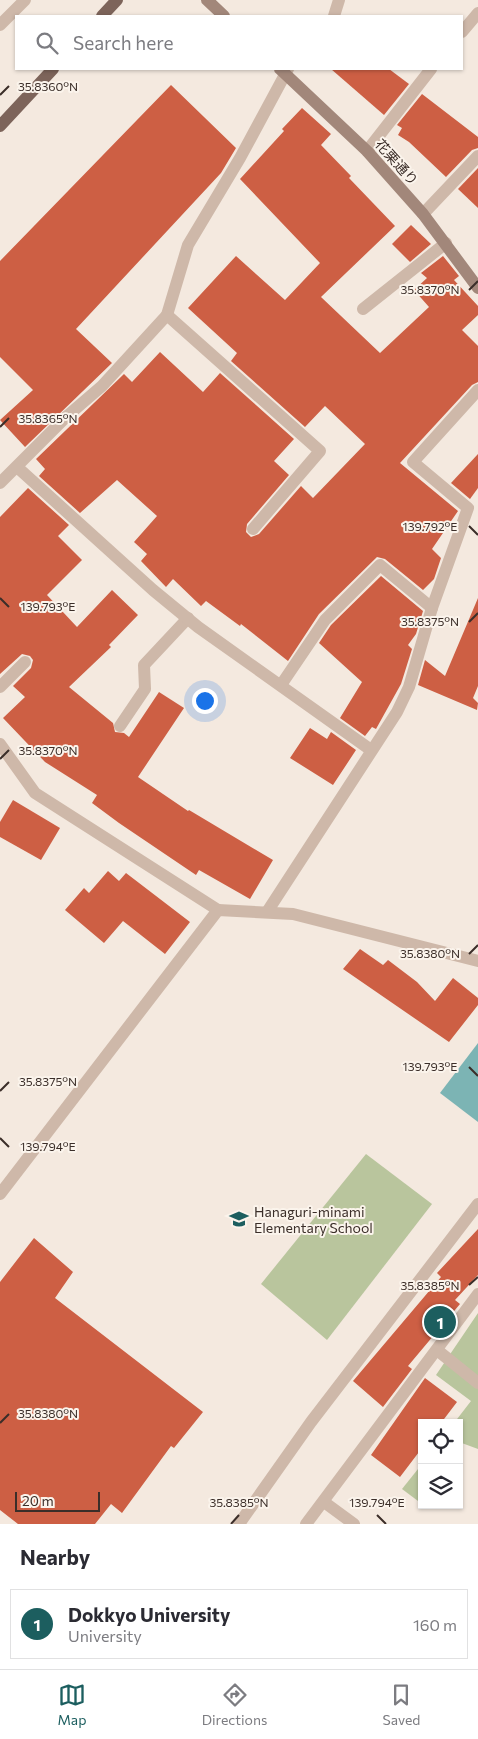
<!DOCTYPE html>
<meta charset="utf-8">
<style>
:root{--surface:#fff;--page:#f2f2f3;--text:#2b2b33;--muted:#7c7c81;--line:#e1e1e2;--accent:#1c5e5f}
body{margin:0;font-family:Commissioner,"Noto Sans JP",sans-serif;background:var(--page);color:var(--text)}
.controls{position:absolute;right:15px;bottom:15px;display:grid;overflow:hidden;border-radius:0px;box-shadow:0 1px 4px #0004}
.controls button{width:45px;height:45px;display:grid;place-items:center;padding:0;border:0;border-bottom:1px solid var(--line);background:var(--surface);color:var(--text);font:25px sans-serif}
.scale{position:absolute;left:15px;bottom:12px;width:85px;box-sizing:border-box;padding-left:5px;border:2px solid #3b2e29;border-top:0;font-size:14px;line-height:18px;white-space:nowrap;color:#3b2e29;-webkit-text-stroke:4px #fbf4ec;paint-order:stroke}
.you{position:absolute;left:204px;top:700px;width:18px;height:18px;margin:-12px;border:4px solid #fff;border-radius:50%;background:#1a73e8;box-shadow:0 0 0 8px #1a73e833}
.badge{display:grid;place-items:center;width:32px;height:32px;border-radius:50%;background:var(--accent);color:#fff;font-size:16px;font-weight:700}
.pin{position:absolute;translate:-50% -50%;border:2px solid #fff;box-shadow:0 1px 5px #0006}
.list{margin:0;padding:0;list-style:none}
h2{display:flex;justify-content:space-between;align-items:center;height:65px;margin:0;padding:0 20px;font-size:21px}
h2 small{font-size:16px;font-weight:400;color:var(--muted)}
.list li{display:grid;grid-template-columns:32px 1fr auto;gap:15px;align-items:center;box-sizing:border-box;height:70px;margin:0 10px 10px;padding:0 10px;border:1px solid var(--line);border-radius:0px}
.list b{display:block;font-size:19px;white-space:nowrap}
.list p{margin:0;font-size:16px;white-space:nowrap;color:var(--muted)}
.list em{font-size:16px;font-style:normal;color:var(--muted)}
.icon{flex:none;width:28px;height:28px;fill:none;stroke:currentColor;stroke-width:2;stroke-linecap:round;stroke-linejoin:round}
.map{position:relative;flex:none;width:478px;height:1524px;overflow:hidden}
.search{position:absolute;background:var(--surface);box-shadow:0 1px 4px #0004;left:15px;right:15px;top:15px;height:55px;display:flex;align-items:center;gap:12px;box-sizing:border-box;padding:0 18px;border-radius:0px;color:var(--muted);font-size:19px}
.sheet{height:145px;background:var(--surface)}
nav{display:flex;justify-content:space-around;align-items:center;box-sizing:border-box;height:70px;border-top:1px solid var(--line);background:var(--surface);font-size:14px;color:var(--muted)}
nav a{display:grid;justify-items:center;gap:2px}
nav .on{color:var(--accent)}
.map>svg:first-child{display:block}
</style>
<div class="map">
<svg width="478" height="1524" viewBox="0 0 478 1524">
<rect width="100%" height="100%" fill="#f4e9df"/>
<g fill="#b9c59d">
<polygon points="366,1154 432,1204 327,1340 261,1284"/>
<polygon points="478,1313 478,1449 459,1442 459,1423 454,1423 471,1401 436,1375"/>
<polygon points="422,1464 422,1504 402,1489"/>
</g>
<polygon fill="#7cb4b4" points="478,1043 478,1122 440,1093"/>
<g fill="#cd5f44">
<polygon points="331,69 389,69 409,84 384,115"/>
<polygon points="171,85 236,148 221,173 76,329 112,363 25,447 0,420 33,390 0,357 0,261"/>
<polygon points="422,94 478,137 478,148 472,150 446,177 409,142 398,135 402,128 397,125"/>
<polygon points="302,108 331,134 321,145 351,176 349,178 395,226 321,297 380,353 429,307 414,290 427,278 421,273 443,256 459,276 454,280 478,306 478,315 462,330 478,346 478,382 472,385 400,463 458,511 432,549 441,558 434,579 423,590 385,559 377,557 319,614 288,661 241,624 240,626 206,601 201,606 173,579 166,587 141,561 147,554 134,542 157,516 117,480 80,513 39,476 45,469 36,459 124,374 132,382 160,352 203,392 220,373 294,439 274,461 289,475 247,524 246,532 251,537 259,534 301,486 313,498 365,444 325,406 305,427 231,361 237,353 188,308 236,256 285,300 320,263 240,179 284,131 282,129"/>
<polygon points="478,168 478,208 458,189"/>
<polygon points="411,225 431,244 410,262 392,244"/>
<polygon points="478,454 478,488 470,499 451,483"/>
<polygon points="28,488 69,525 58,536 82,560 47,595 77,627 112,590 138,615 109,645 111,647 69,687 113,723 115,732 124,733 129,737 159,692 184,708 138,777 188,811 189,810 273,860 250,899 199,870 196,875 119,823 92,803 97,795 45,762 3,718 25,697 13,686 31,668 33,660 30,656 22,654 0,674 0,517"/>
<polygon points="381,576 423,611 416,634 408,645 412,649 401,684 376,729 372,727 365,736 340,718 362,682 319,643 331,625"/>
<polygon points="478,598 478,686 473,698 478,703 477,710 418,685 425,660 445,676"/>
<polygon points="310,728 327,739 331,732 356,750 333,785 290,758"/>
<polygon points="13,800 60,828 41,860 0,837 0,822"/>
<polygon points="108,871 119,881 126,873 190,922 165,954 123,921 104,943 65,910 84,888 89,893"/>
<polygon points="360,949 383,965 388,960 417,982 435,1001 453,978 478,998 478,1005 449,1042 343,969"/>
<polygon points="478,1229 478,1275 455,1300 460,1304 408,1366 412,1369 383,1407 353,1381 441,1277 437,1273"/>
<polygon points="34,1238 73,1272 55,1298 203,1412 174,1448 171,1446 122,1513 111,1504 95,1524 18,1524 0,1510 0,1282"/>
<polygon points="425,1378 457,1402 441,1423 422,1423 422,1448 400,1477 371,1455"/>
</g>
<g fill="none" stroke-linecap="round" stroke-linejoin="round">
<g stroke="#ceb8a9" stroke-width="12">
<polyline points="334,16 339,0"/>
<polyline points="0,25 25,0"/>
<polyline points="462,32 478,13"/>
<polyline points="367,151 431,69"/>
<polyline points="363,309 446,243"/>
<polyline points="167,315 320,451 253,529"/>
<polyline points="0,483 66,417 102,386 167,315 188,245 240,158 288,69"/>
<polyline points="281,685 325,620 380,565 432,608"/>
<polyline points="0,687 25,662"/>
<polyline points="120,726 145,689 144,665 188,618"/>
<polyline points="437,1350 478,1383"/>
<polyline points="324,1502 354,1524"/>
<polyline points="239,1524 311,1422 478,1204"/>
<polyline points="306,1524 478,1294"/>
</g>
<g stroke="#ceb8a9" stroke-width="12">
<polyline points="423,214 478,156"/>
<polyline points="17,467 153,590 198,627 371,750"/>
<polyline points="0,744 35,793 218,910"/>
<polyline points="267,912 397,712 409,687 432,608 468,508 413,462 478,390"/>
<polyline points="0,1194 218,910 293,914 478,961"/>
</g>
<g stroke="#a2877a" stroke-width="12">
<polyline points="207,0 224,16"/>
<polyline points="280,69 367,151 423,214 478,288"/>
</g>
<g stroke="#7d645a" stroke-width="12">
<polyline points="102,16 117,0"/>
<polyline points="0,126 53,69"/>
</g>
</g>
<path fill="none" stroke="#3b2e29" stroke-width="2" d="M0 95 9 86M469 290 478 281M0 427 9 418M469 526 478 535M0 598 9 607M469 622 478 613M0 759 9 750M469 954 478 945M469 1067 478 1076M0 1091 9 1082M0 1138 9 1147M469 1285 478 1277M0 1423 9 1414M377 1515 386 1524M231 1524 239 1515"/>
<defs>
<g id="school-bare" transform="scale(1.5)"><path d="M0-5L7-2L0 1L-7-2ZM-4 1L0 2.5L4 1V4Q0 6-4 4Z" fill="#1c5e5f" stroke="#fbf4ec" stroke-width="2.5" paint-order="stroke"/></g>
</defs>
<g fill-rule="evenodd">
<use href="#school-bare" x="239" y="1219"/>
</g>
<g text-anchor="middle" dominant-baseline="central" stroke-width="4" stroke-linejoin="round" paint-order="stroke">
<g font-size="14" fill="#3b2e29" stroke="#fbf4ec">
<text transform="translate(397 162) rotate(48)">花栗通り</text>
</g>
<g font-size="14" fill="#3b2e29" stroke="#fbf4ec" text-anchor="start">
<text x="254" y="1211">Hanaguri-minami<tspan x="254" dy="16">Elementary School</tspan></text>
</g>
</g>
<g font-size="12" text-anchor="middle" fill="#3b2e29" stroke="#fbf4ec" stroke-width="4" stroke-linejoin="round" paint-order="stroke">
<text x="48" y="91">35.8360°N</text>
<text x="430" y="294">35.8370°N</text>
<text x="48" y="423">35.8365°N</text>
<text x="430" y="531">139.792°E</text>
<text x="48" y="611">139.793°E</text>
<text x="430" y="626">35.8375°N</text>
<text x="48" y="755">35.8370°N</text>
<text x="430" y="958">35.8380°N</text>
<text x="430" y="1071">139.793°E</text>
<text x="48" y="1086">35.8375°N</text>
<text x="48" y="1151">139.794°E</text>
<text x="430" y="1290">35.8385°N</text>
<text x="48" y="1418">35.8380°N</text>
<text x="239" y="1507">35.8385°N</text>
<text x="377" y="1507">139.794°E</text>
</g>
</svg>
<div class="controls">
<button><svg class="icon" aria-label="locate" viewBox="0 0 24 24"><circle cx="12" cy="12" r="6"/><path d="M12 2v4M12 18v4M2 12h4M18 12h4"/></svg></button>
<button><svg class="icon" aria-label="layers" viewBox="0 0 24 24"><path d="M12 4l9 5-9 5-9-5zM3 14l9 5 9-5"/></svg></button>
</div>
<div class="scale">20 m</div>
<div class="you"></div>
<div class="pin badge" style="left:440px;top:1322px">1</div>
<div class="search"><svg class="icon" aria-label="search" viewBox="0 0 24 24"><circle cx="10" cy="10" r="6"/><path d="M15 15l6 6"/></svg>Search here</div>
</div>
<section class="sheet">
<h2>Nearby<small></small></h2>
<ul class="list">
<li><span class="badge">1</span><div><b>Dokkyo University</b><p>University</p></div><em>160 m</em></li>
</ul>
</section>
<nav>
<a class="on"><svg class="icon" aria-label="map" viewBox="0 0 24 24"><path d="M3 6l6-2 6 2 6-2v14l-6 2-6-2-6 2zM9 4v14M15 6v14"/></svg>Map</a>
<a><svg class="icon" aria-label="directions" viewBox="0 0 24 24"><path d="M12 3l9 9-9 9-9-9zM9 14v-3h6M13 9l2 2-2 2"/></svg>Directions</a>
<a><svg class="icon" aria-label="saved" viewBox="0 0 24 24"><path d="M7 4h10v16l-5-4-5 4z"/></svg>Saved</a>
</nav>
